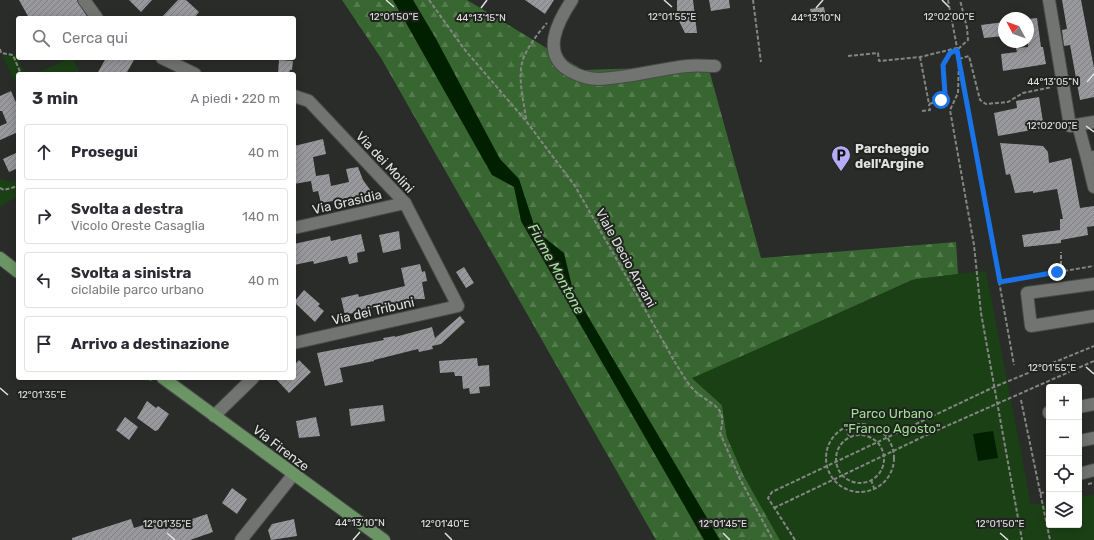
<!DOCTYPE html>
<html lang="it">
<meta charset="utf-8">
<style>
:root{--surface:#fff;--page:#f2f2f3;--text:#2b2b33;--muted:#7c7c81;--line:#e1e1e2}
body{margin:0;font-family:Rubik,sans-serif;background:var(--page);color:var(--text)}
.controls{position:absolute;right:12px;bottom:12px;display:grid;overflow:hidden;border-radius:4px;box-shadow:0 2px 10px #0003}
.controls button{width:36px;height:36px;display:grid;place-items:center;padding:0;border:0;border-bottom:1px solid var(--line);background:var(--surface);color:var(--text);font:20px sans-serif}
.compass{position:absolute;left:998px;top:12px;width:36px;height:36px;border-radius:50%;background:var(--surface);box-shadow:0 2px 10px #0003;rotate:311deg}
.stop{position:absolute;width:12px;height:12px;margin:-9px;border:3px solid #1a73e8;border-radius:50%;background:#fff}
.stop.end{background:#1a73e8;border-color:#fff;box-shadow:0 1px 4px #0008}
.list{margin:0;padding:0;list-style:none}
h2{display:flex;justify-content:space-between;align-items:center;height:52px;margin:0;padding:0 16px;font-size:17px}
h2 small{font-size:13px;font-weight:400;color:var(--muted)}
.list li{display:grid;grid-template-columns:26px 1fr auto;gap:12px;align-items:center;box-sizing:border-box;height:56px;margin:0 8px 8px;padding:0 8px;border:1px solid var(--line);border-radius:4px}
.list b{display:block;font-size:15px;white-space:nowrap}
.list p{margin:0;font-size:13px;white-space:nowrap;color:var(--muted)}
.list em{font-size:13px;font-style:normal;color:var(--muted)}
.icon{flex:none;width:22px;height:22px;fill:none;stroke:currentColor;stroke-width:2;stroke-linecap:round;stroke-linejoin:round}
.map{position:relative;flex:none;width:1094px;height:540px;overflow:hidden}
.search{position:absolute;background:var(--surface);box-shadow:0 2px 10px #0003;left:16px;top:16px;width:280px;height:44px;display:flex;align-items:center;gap:10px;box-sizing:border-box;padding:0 14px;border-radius:4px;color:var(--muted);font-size:15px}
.panel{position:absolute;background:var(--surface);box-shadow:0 2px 10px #0003;left:16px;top:72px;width:280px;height:308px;border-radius:4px}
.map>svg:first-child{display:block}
</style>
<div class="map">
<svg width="1094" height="540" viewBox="0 0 1094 540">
<defs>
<pattern id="forest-firs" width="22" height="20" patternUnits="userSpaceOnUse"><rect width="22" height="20" fill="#386630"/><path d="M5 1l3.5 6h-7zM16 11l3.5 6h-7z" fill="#547c4e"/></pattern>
<pattern id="building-hatch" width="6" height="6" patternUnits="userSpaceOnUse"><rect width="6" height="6" fill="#98989d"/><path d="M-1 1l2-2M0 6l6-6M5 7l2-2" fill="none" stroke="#7e7f82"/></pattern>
</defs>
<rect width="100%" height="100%" fill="#292c29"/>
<polygon fill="url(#forest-firs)" points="342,0 467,0 583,70 708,66 761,258 956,242 958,274 912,280 693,379 722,405 727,437 744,476 780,540 656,540 381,58"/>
<g fill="#1c4016">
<polygon points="14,53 26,74 18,74 18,87 3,57"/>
<polygon points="71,58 73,58 80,74 34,74"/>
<polygon points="0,179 11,182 18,179 18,196 0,207"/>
<polygon points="986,271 1031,505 1049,502 1049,525 1079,525 1079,497 1094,495 1094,540 780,540 744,476 727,437 722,405 692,378 916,279"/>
</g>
<g fill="#002000">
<polygon points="393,0 413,0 435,37 500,159 519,179 536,231 564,253 573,291 720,540 704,540 521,221 514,187 492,175"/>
<polygon points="993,431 998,458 978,461 973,434"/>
</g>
<g fill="url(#building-hatch)">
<polygon points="19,0 77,0 88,18 29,18"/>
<polygon points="129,0 152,0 141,12"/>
<polygon points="178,0 186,0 199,12 194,18 161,18"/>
<polygon points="525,0 554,0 545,14"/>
<polygon points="677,0 693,0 697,33 685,33 679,21 677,21"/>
<polygon points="709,0 729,0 730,8 711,11"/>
<polygon points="1062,0 1081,0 1094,68 1094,97 1080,100 1070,45 1064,46 1062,30 1067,29"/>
<polygon points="824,7 826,18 812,20 810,9"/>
<polygon points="1037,18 1041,47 1043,47 1046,64 1003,71 1001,54 1017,52 1016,48 1028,47 1028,19"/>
<polygon points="1004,22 1004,36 984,38 981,25"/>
<polygon points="106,58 135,58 126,74 97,74"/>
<polygon points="279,60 293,61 292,70 290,70 289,74 278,74"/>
<polygon points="11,91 18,107 18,132 0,140 0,126 7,123 2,111 0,111 0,96"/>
<polygon points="1039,97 1044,128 998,136 994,113 1017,108 1016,101"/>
<polygon points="323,139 326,154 313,157 316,176 329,174 331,186 349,182 346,169 358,167 363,180 371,191 356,199 355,197 321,203 318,191 313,192 311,181 294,184 294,146"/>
<polygon points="1000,143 1043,146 1048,152 1049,163 1071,158 1080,208 1094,206 1094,226 1087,227 1088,235 1061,240 1061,243 1024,247 1022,235 1060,230 1060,219 1063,219 1057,189 1033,193 1033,191 1015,193 1010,174 1006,175"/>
<polygon points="18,152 18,168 9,172 3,159"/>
<polygon points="399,231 401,249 383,253 379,235"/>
<polygon points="361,234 365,251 357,253 358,262 349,264 347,256 314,264 313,261 294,265 294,244 330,236 331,241"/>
<polygon points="420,264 422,272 425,271 427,281 422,282 425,299 416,299 382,308 382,306 345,315 341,298 358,294 359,297 405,286 401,268"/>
<polygon points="464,267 474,283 466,288 456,272"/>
<polygon points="304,290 320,304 318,306 324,311 315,322 294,302"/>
<polygon points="460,316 465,322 441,344 432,346 433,349 419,352 418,349 374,360 374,361 340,368 343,382 325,386 317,353 384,340 383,338 395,336 395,337 432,327 435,338"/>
<polygon points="477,358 478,366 489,365 490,386 479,387 480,393 470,394 469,388 463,389 462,376 455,376 454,372 440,373 439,361"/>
<polygon points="299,360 311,372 289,393 275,378 294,378 294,365"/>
<polygon points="147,401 156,408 158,406 169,414 158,430 155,431 137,418"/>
<polygon points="383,405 385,421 351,426 349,409"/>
<polygon points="125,417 138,427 129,440 116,430"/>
<polygon points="316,417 320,436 299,438 296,421"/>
<polygon points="232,488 247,499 237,514 222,503"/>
<polygon points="207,514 213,532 190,540 72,540 72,538 131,519 134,528 159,520 162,529"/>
<polygon points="294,519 297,536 271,540 268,530 272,524"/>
</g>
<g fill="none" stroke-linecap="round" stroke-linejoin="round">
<g stroke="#474a47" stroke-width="14">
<g id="minor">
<polyline points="84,0 97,18"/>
<path d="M572 0C558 21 540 54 570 71 579 76 589 79 599 79 629 78 658 69 687 66 696 65 706 66 715 66"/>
<polyline points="1049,0 1070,126 1094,122"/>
<polyline points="162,58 195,74"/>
<polyline points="294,96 309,101 405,203 458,306 294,343"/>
<polyline points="1078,125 1087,158"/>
<polyline points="1094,157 1087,158 1094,187"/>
<polyline points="294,228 405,203"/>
<polyline points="1094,284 1027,293 1031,326 1094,316"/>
<polyline points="1079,407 1094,404"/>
<polyline points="1049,412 1049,413"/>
<polyline points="214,416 253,378"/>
<polyline points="1079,441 1094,438"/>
<polyline points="1079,474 1094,470"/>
<polyline points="241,540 293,475"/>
</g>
</g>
<g stroke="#474a47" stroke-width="14">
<g id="major">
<polyline points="0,258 18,272"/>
<polyline points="163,378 384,540"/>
</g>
</g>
<g stroke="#848684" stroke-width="2" stroke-dasharray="4 2" stroke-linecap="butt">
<path d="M429 0 465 50 526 121 575 186 676 364C682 373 688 385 696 392 713 406 728 407 720 433L740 479 773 540"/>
<polyline points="753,0 761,62"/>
<polyline points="948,0 959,58"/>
<polyline points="0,49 1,53 13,55 21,74"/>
<polyline points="848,56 878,53 879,61 920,57 957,48"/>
<polyline points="920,57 929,104 941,100 945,94 943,65 950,53 957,50 968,40 967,28 960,0"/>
<polyline points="959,59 958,93 950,110 974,245 981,313 1022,540"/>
<polyline points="959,59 969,56 980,100 986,104 1008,102 1023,93 1052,87"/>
<polyline points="960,63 1014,365"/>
<polyline points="922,111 930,110 929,104"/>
<path d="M526 119C524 102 518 81 522 63 525 50 538 33 547 23"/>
<polyline points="0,188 4,190 18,186"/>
<polyline points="1061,277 1061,252"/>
<polyline points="999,282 1094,266"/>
<polyline points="148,378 153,381"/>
<polyline points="1021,400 1050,540"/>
<circle cx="860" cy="458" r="34"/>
<polyline points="846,427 849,436"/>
<circle cx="860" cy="459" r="24"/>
<polyline points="871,480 874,488"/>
<polyline points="1088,484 1094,483"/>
<polyline points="1040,493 1049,492"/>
<polyline points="774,508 933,432 1094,361"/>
<polyline points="795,540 768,498 772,492 994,387 1094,346"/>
</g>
<use href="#minor" stroke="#717470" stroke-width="12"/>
<use href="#major" stroke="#6c9565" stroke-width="12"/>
</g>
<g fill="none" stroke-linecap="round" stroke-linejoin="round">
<polyline stroke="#1a73e8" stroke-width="5" points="941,100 945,94 943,65 950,53 957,50 1000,282 1057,272"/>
</g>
<path fill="none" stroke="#dfe1df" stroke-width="1.5" d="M386 0 394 7M664 0 672 7M942 0 949 7M481 8 487 0M816 8 823 0M1087 82 1094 74M1086 126 1094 132M1086 367 1094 374M0 388 8 395M167 533 175 540M445 533 452 540M723 533 730 540M1000 533 1008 540M353 540 360 532"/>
<defs>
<g id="parking-pin" transform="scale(1)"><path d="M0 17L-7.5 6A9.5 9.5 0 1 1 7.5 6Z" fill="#b7abf8" stroke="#20231f"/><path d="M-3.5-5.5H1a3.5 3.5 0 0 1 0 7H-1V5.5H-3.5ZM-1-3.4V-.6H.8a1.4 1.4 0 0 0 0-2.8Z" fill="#111"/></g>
</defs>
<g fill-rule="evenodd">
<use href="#parking-pin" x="841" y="155"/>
</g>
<g text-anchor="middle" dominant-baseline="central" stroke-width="4" stroke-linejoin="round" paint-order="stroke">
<g font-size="13" font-weight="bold" fill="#dfe1df" stroke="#20231f" text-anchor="start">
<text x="855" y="148">Parcheggio<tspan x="855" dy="15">dell'Argine</tspan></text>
</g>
<g font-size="13" fill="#dfe1df" stroke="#20231f">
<text transform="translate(385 162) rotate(47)">Via dei Molini</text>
<text transform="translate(347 202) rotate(-13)">Via Grasidia</text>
<text transform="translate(626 258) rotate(61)">Viale Decio Anzani</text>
<text transform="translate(373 311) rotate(-13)">Via dei Tribuni</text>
<text transform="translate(281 448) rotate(37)">Via Firenze</text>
</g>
<g font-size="13" fill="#9ee192" stroke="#20231f">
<text x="892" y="413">Parco Urbano<tspan x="892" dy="15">"Franco Agosto"</tspan></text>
</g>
<g font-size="14" font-style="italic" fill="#a4e898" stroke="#20231f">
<text transform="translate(556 269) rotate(61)">Fiume Montone</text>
</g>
</g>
<g font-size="10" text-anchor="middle" fill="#dfe1df" stroke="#20231f" stroke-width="4" stroke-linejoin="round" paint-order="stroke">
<text x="672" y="20">12°01'55"E</text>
<text x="949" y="20">12°02'00"E</text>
<text x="394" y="20">12°01'50"E</text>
<text x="481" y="21">44°13'15"N</text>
<text x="816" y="21">44°13'10"N</text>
<text x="1053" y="85">44°13'05"N</text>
<text x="1052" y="129">12°02'00"E</text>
<text x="1052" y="371">12°01'55"E</text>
<text x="42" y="398">12°01'35"E</text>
<text x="360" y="526">44°13'10"N</text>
<text x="167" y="527">12°01'35"E</text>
<text x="445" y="527">12°01'40"E</text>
<text x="723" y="527">12°01'45"E</text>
<text x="1000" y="527">12°01'50"E</text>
</g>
</svg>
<div class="controls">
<button>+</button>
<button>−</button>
<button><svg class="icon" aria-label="locate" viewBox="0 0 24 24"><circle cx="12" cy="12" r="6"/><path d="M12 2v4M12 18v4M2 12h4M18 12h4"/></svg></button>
<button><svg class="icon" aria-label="layers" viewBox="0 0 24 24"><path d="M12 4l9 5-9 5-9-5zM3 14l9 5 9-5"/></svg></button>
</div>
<svg class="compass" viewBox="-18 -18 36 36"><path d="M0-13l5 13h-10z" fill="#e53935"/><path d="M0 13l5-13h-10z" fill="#7c7c81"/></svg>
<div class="stop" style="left:941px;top:100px"></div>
<div class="stop end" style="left:1057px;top:272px"></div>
<div class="search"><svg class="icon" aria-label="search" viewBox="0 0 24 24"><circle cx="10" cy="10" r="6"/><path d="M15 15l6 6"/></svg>Cerca qui</div>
<section class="panel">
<h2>3 min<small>A piedi · 220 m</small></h2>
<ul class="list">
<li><svg class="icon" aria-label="ahead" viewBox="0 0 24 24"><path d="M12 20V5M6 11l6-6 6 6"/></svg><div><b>Prosegui</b></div><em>40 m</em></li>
<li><svg class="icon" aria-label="right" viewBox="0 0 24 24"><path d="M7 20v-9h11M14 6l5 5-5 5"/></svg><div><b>Svolta a destra</b><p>Vicolo Oreste Casaglia</p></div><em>140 m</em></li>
<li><svg class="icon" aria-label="left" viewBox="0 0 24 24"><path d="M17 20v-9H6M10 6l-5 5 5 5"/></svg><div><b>Svolta a sinistra</b><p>ciclabile parco urbano</p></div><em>40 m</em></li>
<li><svg class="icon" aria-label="arrive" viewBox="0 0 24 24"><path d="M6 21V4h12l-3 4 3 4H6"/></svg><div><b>Arrivo a destinazione</b></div></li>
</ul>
</section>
</div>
